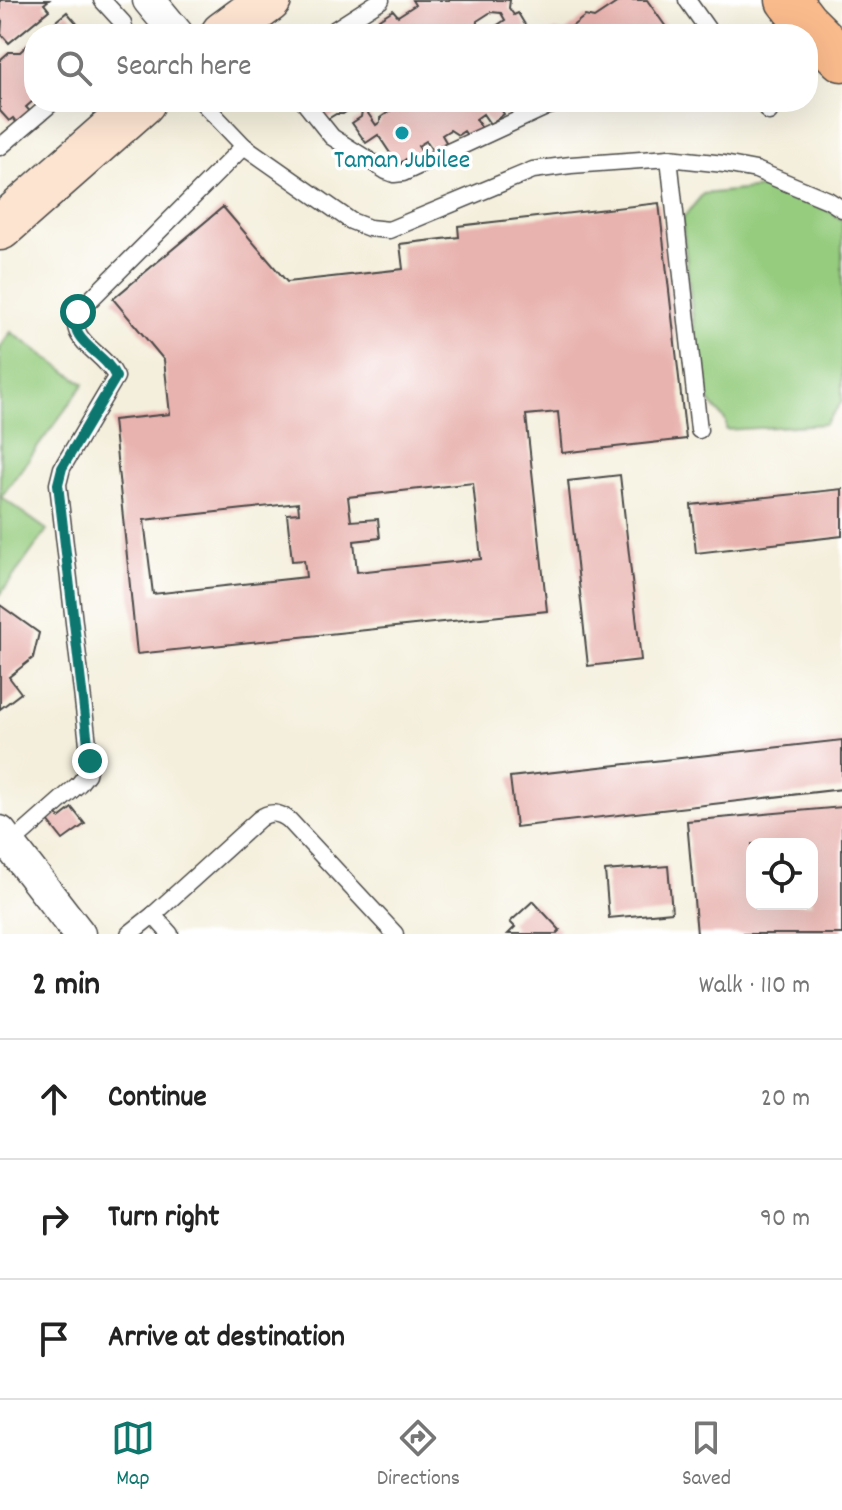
<!DOCTYPE html>
<meta charset="utf-8">
<style>
:root{--surface:#fff;--page:#f2f2f2;--text:#222;--muted:#767676;--line:#e0e0e0;--accent:#0f766e}
body{margin:0;font-family:Dekko,sans-serif;background:var(--page);color:var(--text)}
.controls{position:absolute;right:24px;bottom:24px;display:grid;overflow:hidden;border-radius:16px;box-shadow:0 8px 32px #0002}
.controls button{width:72px;height:72px;display:grid;place-items:center;padding:0;border:0;border-bottom:2px solid var(--line);background:var(--surface);color:var(--text);font:40px sans-serif}
.stop{position:absolute;width:24px;height:24px;margin:-18px;border:6px solid #0f766e;border-radius:50%;background:#fff}
.stop.end{background:#0f766e;border-color:#fff;box-shadow:0 2px 8px #0008}
.list{margin:0;padding:0;list-style:none}
h2{display:flex;justify-content:space-between;align-items:center;height:104px;margin:0;padding:0 32px;font-size:34px}
h2 small{font-size:26px;font-weight:400;color:var(--muted)}
.list li{display:grid;grid-template-columns:52px 1fr auto;gap:24px;align-items:center;box-sizing:border-box;height:120px;padding:0 32px;border-top:2px solid var(--line)}
.list b{display:block;font-size:30px;white-space:nowrap}
.list em{font-size:26px;font-style:normal;color:var(--muted)}
.icon{flex:none;width:44px;height:44px;fill:none;stroke:currentColor;stroke-width:2;stroke-linecap:round;stroke-linejoin:round}
.map{position:relative;flex:none;width:842px;height:934px;overflow:hidden}
.search{position:absolute;background:var(--surface);box-shadow:0 8px 32px #0002;left:24px;right:24px;top:24px;height:88px;display:flex;align-items:center;gap:20px;box-sizing:border-box;padding:0 28px;border-radius:32px;color:var(--muted);font-size:30px}
.sheet{height:464px;background:var(--surface)}
nav{display:flex;justify-content:space-around;align-items:center;box-sizing:border-box;height:112px;border-top:2px solid var(--line);background:var(--surface);font-size:22px;color:var(--muted)}
nav a{display:grid;justify-items:center;gap:4px}
nav .on{color:var(--accent)}
.map>svg:first-child{display:block}
</style>
<div class="map">
<svg width="842" height="934" viewBox="0 0 842 934">
<rect width="100%" height="100%" fill="#fff"/>
<filter id="ink" filterUnits="userSpaceOnUse"><feTurbulence type="fractalNoise" baseFrequency=".0125" numOctaves="2"/><feDisplacementMap in="SourceGraphic" scale="16" xChannelSelector="R" yChannelSelector="G"/><feConvolveMatrix kernelMatrix="1 2 1 2 8 2 1 2 1" color-interpolation-filters="sRGB"/></filter>
<filter id="wash" filterUnits="userSpaceOnUse"><feTurbulence type="fractalNoise" baseFrequency=".006" numOctaves="4" result="noise"/><feDisplacementMap in="SourceGraphic" scale="32" xChannelSelector="R" yChannelSelector="G"/><feGaussianBlur stdDeviation="1.8" result="paint"/><feColorMatrix in="noise" values="0 0 0 0 0 0 0 0 0 0 0 0 0 0 0 0 0 1.4 0 .05"/><feComposite in="paint" operator="in"/></filter>
<g filter="url(#wash)">
<rect width="100%" height="100%" fill="#f4efdc"/>
<g fill="#95cc7e" stroke="#607c54" stroke-width="2">
<polygon points="762,188 828,210 842,220 842,402 825,424 726,430 726,421 701,392 682,219 703,194"/>
<polygon points="11,332 84,384 1,497 47,530 0,595 0,348"/>
</g>
<g id="blocks">
<g fill="#e8b2ae" fill-rule="evenodd">
<polygon points="0,0 49,0 44,4 49,10 9,43 1,34 2,21 0,19"/>
<polygon points="412,0 510,0 509,8 514,15 518,13 527,28 522,31 523,34 492,34 489,31 505,20 501,13 491,12 477,21 476,33 474,34 356,34 372,24 379,34 386,29 379,19 393,10 398,16 415,5"/>
<polygon points="621,0 647,0 666,27 662,30 665,34 548,34 555,30 565,32 585,16 594,18"/>
<polygon points="67,12 86,34 40,34"/>
<polygon points="34,39 34,100 26,107 33,115 20,127 13,118 9,121 0,111 0,60 9,52 20,52"/>
<polygon points="314,102 370,102 363,106 376,125 380,122 380,118 403,102 507,102 500,108 504,114 490,124 483,114 476,119 482,129 469,138 464,131 458,135 450,130 442,135 446,142 433,151 426,141 418,146 425,156 411,166 406,159 398,165 378,135 366,143 352,123 361,117 362,111 358,106 354,106 343,114 336,114 326,120"/>
<path d="M659 203 686 439 562 453 558 412 526 415 547 611 137 654 113 420 170 414 164 360 113 299 223 207 287 282 403 269 400 244 459 237 458 226ZM473 483 481 559 357 572 354 541 380 538 378 519 351 521 348 497ZM298 503 299 513 287 514 292 561 304 560 306 577 153 594 144 520Z"/>
<polygon points="620,475 641,660 588,666 568,481"/>
<polygon points="842,489 842,536 696,553 691,505"/>
<polygon points="0,605 39,633 33,658 9,677 21,693 0,709"/>
<polygon points="842,740 842,789 516,827 510,777"/>
<path d="M842 807V934H697L687 821ZM752 844H812V904H752Z"/>
<polygon points="72,808 85,824 63,840 48,821 57,814 59,818"/>
<polygon points="668,866 672,912 609,918 605,871"/>
<polygon points="533,901 560,930 556,934 508,934 515,927 510,922"/>
</g>
</g>
</g>
<g filter="url(#ink)">
<use href="#blocks" fill-opacity="0" stroke="#494846" stroke-width="2"/>
<g fill="none" stroke-linecap="round" stroke-linejoin="round">
<g stroke="#494846" stroke-width="19">
<g id="lane">
<polyline points="102,0 123,23 125,34"/>
<polyline points="687,0 711,34"/>
<polyline points="328,34 381,0"/>
<polyline points="202,102 244,146 351,221 369,228 389,230 533,170 571,165 669,158 724,164 756,170 828,200 842,209"/>
<polyline points="304,102 332,137 386,171 394,174 403,173 546,107 563,102"/>
<polyline points="762,102 769,112"/>
<polyline points="0,147 53,102"/>
<polyline points="669,158 699,430"/>
<path d="M10 845 79 784 87 774 90 761 58 484 62 468 116 377C105 352 66 342 78 312L244 146"/>
<polyline points="129,934 153,915"/>
<path d="M170 934 153 915 259 819C269 811 279 812 289 820L395 934"/>
</g>
</g>
<g stroke="#494846" stroke-width="35">
<g id="street">
<polyline points="149,0 177,34"/>
<polyline points="0,832 79,934"/>
</g>
</g>
<g stroke="#494846" stroke-width="47">
<g id="secondary">
<polyline points="223,34 269,0"/>
<polyline points="0,228 143,102"/>
</g>
</g>
<g stroke="#494846" stroke-width="47">
<polyline id="primary" points="788,0 805,22 842,59"/>
</g>
<use href="#lane" stroke="#fff" stroke-width="16"/>
<use href="#street" stroke="#fff" stroke-width="32"/>
<use href="#secondary" stroke="#fde4d1" stroke-width="44"/>
<use href="#primary" stroke="#fabb8c" stroke-width="44"/>
</g>
</g>
<g fill="none" stroke-linecap="round" stroke-linejoin="round" filter="url(#ink)">
<path stroke="#0f766e" stroke-width="10" d="M78 312C65 342 105 351 116 377L62 468 58 484 90 761"/>
</g>
<circle fill="#0f9aa8" stroke="#fff" stroke-width="3" cx="402" cy="133" r="8"/>
<g text-anchor="middle" dominant-baseline="central" stroke-width="7" stroke-linejoin="round" paint-order="stroke">
<g font-size="26" fill="#0d838f" stroke="#fff">
<text x="402" y="161">Taman Jubilee</text>
</g>
</g>
</svg>
<div class="controls">
<button><svg class="icon" aria-label="locate" viewBox="0 0 24 24"><circle cx="12" cy="12" r="6"/><path d="M12 2v4M12 18v4M2 12h4M18 12h4"/></svg></button>
</div>
<div class="stop" style="left:78px;top:312px"></div>
<div class="stop end" style="left:90px;top:761px"></div>
<div class="search"><svg class="icon" aria-label="search" viewBox="0 0 24 24"><circle cx="10" cy="10" r="6"/><path d="M15 15l6 6"/></svg>Search here</div>
</div>
<section class="sheet">
<h2>2 min<small>Walk · 110 m</small></h2>
<ul class="list">
<li><svg class="icon" aria-label="ahead" viewBox="0 0 24 24"><path d="M12 20V5M6 11l6-6 6 6"/></svg><div><b>Continue</b></div><em>20 m</em></li>
<li><svg class="icon" aria-label="right" viewBox="0 0 24 24"><path d="M7 20v-9h11M14 6l5 5-5 5"/></svg><div><b>Turn right</b></div><em>90 m</em></li>
<li><svg class="icon" aria-label="arrive" viewBox="0 0 24 24"><path d="M6 21V4h12l-3 4 3 4H6"/></svg><div><b>Arrive at destination</b></div></li>
</ul>
</section>
<nav>
<a class="on"><svg class="icon" aria-label="map" viewBox="0 0 24 24"><path d="M3 6l6-2 6 2 6-2v14l-6 2-6-2-6 2zM9 4v14M15 6v14"/></svg>Map</a>
<a><svg class="icon" aria-label="directions" viewBox="0 0 24 24"><path d="M12 3l9 9-9 9-9-9zM9 14v-3h6M13 9l2 2-2 2"/></svg>Directions</a>
<a><svg class="icon" aria-label="saved" viewBox="0 0 24 24"><path d="M7 4h10v16l-5-4-5 4z"/></svg>Saved</a>
</nav>
